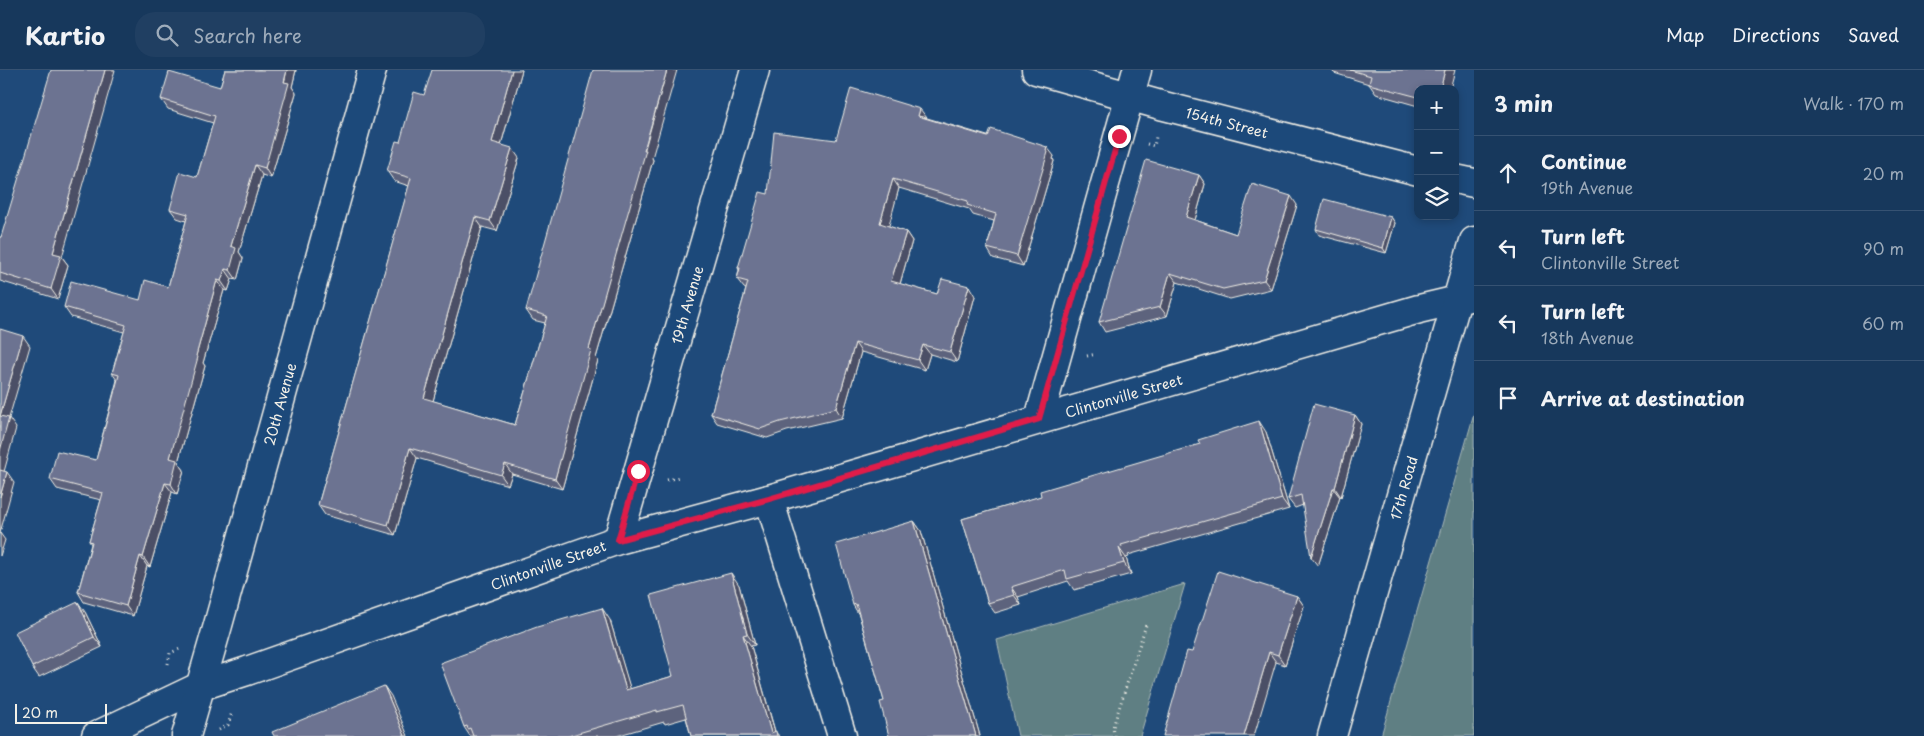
<!DOCTYPE html>
<meta charset="utf-8">
<style>
:root{--surface:#17385c;--page:#203f62;--text:#f1f3f6;--muted:#9eacbb;--line:#365272}
body{margin:0;font-family:"Playpen Sans",sans-serif;background:var(--page);color:var(--text)}
.controls{position:absolute;right:15px;top:15px;display:grid;overflow:hidden;border-radius:10px;box-shadow:0 2px 8px #0003}
.controls button{width:45px;height:45px;display:grid;place-items:center;padding:0;border:0;border-bottom:1px solid var(--line);background:var(--surface);color:var(--text);font:25px sans-serif}
.scale{position:absolute;left:15px;bottom:12px;width:92px;box-sizing:border-box;padding-left:5px;border:2px solid #f4f1e8;border-top:0;font-size:14px;line-height:18px;white-space:nowrap;color:#f4f1e8;-webkit-text-stroke:4px #1f4a7a;paint-order:stroke}
.stop{position:absolute;width:15px;height:15px;margin:-11px;border:4px solid #e11d48;border-radius:50%;background:#fff}
.stop.end{background:#e11d48;border-color:#fff;box-shadow:0 1px 5px #0008}
.list{margin:0;padding:0;list-style:none}
h2{display:flex;justify-content:space-between;align-items:center;height:65px;margin:0;padding:0 20px;font-size:21px}
h2 small{font-size:16px;font-weight:400;color:var(--muted)}
.list li{display:grid;grid-template-columns:32px 1fr auto;gap:15px;align-items:center;box-sizing:border-box;height:75px;padding:0 20px;border-top:1px solid var(--line)}
.list b{display:block;font-size:19px;white-space:nowrap}
.list p{margin:0;font-size:16px;white-space:nowrap;color:var(--muted)}
.list em{font-size:16px;font-style:normal;color:var(--muted)}
.icon{flex:none;width:28px;height:28px;fill:none;stroke:currentColor;stroke-width:2;stroke-linecap:round;stroke-linejoin:round}
.map{position:relative;flex:none;width:1474px;height:666px;overflow:hidden}
header{display:flex;align-items:center;gap:30px;box-sizing:border-box;height:70px;padding:0 25px;background:var(--surface);border-bottom:1px solid var(--line)}
header strong{font-size:24px}
nav{display:flex;gap:28px;margin-inline-start:auto;font-size:18px}
.search{width:350px;height:45px;background:var(--page);display:flex;align-items:center;gap:12px;box-sizing:border-box;padding:0 18px;border-radius:20px;color:var(--muted);font-size:19px}
main{display:flex}
aside{flex:1;background:var(--surface)}
.map>svg:first-child{display:block}
</style>
<header>
<strong>Kartio</strong>
<div class="search"><svg class="icon" aria-label="search" viewBox="0 0 24 24"><circle cx="10" cy="10" r="6"/><path d="M15 15l6 6"/></svg>Search here</div>
<nav><a>Map</a><a>Directions</a><a>Saved</a></nav>
</header>
<main>
<div class="map">
<svg width="1474" height="666" viewBox="0 0 1474 666">
<rect width="100%" height="100%" fill="#1f4a7a"/>
<filter id="ink" filterUnits="userSpaceOnUse"><feTurbulence type="fractalNoise" baseFrequency=".02" numOctaves="2"/><feDisplacementMap in="SourceGraphic" scale="10" xChannelSelector="R" yChannelSelector="G"/><feConvolveMatrix kernelMatrix="1 2 1 2 8 2 1 2 1" color-interpolation-filters="sRGB"/></filter>
<g filter="url(#ink)">
<g fill="#5f7f83" stroke="#aab8b6">
<polygon points="1474,344 1474,666 1381,666"/>
<polygon points="1185,514 1140,666 1018,666 997,570"/>
</g>
<g fill="none" stroke-linecap="round" stroke-linejoin="round">
<g stroke="#f4f1e8" stroke-width="31">
<g id="minor">
<path id="s1" d="M1036 0 1164 36 1418 101"/>
<polyline points="1455,109 1474,113"/>
<polyline points="1039,349 1137,0"/>
<polyline points="769,429 842,666"/>
<path id="s2" d="M618 470 755 0"/>
<path id="s3" d="M96 666 201 616 247 601 618 470 769 429 1419 239 1474 226"/>
<path id="s4" d="M186 666 218 555 372 0"/>
<path id="s5" d="M1332 666 1474 171"/>
</g>
</g>
<g stroke="#f4f1e8" stroke-width="3" stroke-dasharray="1 4" stroke-linecap="butt">
<polyline points="1147,74 1154,76 1156,67"/>
<polyline points="1087,286 1096,284"/>
<polyline points="667,410 679,407"/>
<polyline points="168,594 170,583 180,579"/>
<polyline points="219,660 228,655 232,642"/>
<polyline points="1114,666 1113,657 1146,555"/>
</g>
<use href="#minor" stroke="#1f4a7a" stroke-width="28"/>
</g>
<g fill="#5d637d" stroke="#f4f1e8">
<polygon points="225,0 296,0 292,17 296,23 271,108 262,105 239,182 243,188 237,210 232,209 228,221 224,220 203,293 205,296 178,392 184,400 177,424 172,422 150,497 147,496 133,546 84,532 78,522 91,474 89,471 101,430 57,419 50,409 96,390 117,310 112,303 124,262 71,247 64,237 140,230 168,217 186,151 177,148 170,139 197,107 213,53 168,39 161,29 220,17"/>
<polygon points="522,0 501,75 519,88 497,161 482,157 433,331 515,355 545,253 533,250 526,240 652,88 653,90 596,288 598,290 562,419 512,404 508,415 417,388 395,465 325,445 318,435 409,116 394,111 387,101 400,72 424,25"/>
<polygon points="1331,0 1455,0 1418,19 1418,36 1376,24 1369,14 1334,3"/>
<polygon points="927,48 1054,86 1053,89 1054,91 1023,196 993,188 987,178 994,151 973,145 969,139 899,118 888,156 906,162 912,171 900,214 937,224 975,226 957,292 930,284 925,300 861,282 842,348 787,361 767,368 717,353 711,344 746,219 744,218 737,209 739,200 738,198 768,124"/>
<polygon points="1199,105 1205,114 1195,150 1236,164 1297,135 1271,219 1230,229 1177,212 1167,246 1105,262 1099,252"/>
<polygon points="1391,147 1395,153 1386,183 1319,165 1316,159"/>
<polygon points="0,167 62,187 68,195 58,229 0,211"/>
<polygon points="1355,345 1361,354 1341,427 1340,427 1318,496 1303,435 1295,438 1288,429"/>
<polygon points="1266,362 1289,439 1128,485 1129,487 1126,488 1131,504 1074,520 1068,511 1018,527 1021,535 995,543 988,533 962,449"/>
<polygon points="914,451 921,461 980,666 889,666 884,631 859,545 853,535"/>
<polygon points="739,515 755,575 751,576 775,661 779,666 691,666 686,648 665,654 664,652 616,666 470,666 464,657 610,550 630,619 673,606"/>
<polygon points="1297,526 1304,536 1285,595 1276,592 1192,582"/>
<polygon points="85,542 102,577 39,607 32,597"/>
</g>
<g fill="#4c5066" stroke="#f4f1e8">
<polygon points="105,0 115,0 62,187 68,195 58,229 51,219 53,183"/>
<polygon points="287,0 296,0 292,17 296,23 271,108 265,98"/>
<polygon points="512,0 522,0 499,82 492,72"/>
<polygon points="667,0 677,0 652,88 653,90 596,288 598,290 562,419 555,409 589,279"/>
<polygon points="1445,0 1455,0 1450,19 1440,19"/>
<polygon points="920,39 927,48 918,46"/>
<polygon points="1047,77 1054,86 1053,89 1054,91 1023,196 1017,186"/>
<polygon points="512,78 519,88 497,161 490,151"/>
<polygon points="255,95 262,105 239,182 243,188 237,210 230,200 231,176"/>
<polygon points="1199,105 1205,114 1193,157 1186,147"/>
<polygon points="893,109 899,118 887,163 880,153"/>
<polygon points="1291,126 1297,135 1271,219 1264,210"/>
<polygon points="475,147 482,157 431,338 424,328"/>
<polygon points="1391,147 1395,153 1386,183 1383,178"/>
<polygon points="906,162 912,171 898,221 891,211"/>
<polygon points="225,199 232,209 228,221 221,211"/>
<polygon points="1170,203 1177,212 1167,246 1160,237"/>
<polygon points="217,210 224,220 203,293 205,296 178,392 184,400 177,424 171,414 170,388 196,286"/>
<polygon points="969,216 975,226 957,292 950,282"/>
<polygon points="23,266 30,276 9,348 16,358 2,409 0,406 0,346"/>
<polygon points="855,273 861,282 842,348 836,338"/>
<polygon points="923,275 930,284 925,300 918,290"/>
<polygon points="1355,345 1361,354 1341,427 1335,418"/>
<polygon points="1259,351 1266,362 1289,439 1282,429"/>
<polygon points="410,378 417,388 395,465 388,455"/>
<polygon points="505,394 512,404 508,415 501,405"/>
<polygon points="7,402 14,412 0,463 5,470 0,486 0,427"/>
<polygon points="165,413 172,422 150,497 143,487"/>
<polygon points="1333,418 1340,427 1318,496 1311,487"/>
<polygon points="914,451 921,461 980,666 976,666"/>
<polygon points="1119,478 1126,488 1131,504 1124,493"/>
<polygon points="140,486 147,496 133,546 126,536"/>
<polygon points="731,503 739,515 755,575 747,564"/>
<polygon points="1011,517 1018,527 1021,535 1014,525"/>
<polygon points="1297,526 1304,536 1285,595 1278,585"/>
<polygon points="78,532 85,542 102,577 94,567"/>
<polygon points="602,538 610,550 634,631 626,620"/>
<polygon points="743,565 751,576 776,666 771,663"/>
<polygon points="1269,582 1276,592 1254,666 1244,666"/>
<polygon points="384,616 391,626 408,666 405,666"/>
</g>
<g fill="#6c7391" stroke="#f4f1e8">
<polygon points="51,0 105,0 53,183 61,185 51,219 0,203 0,167 1,167"/>
<polygon points="225,0 287,0 284,12 289,13 265,98 255,95 231,176 236,178 230,200 225,199 221,211 217,210 196,286 198,287 170,388 177,390 171,414 165,413 143,487 140,486 126,536 78,522 92,472 89,471 103,423 50,409 57,381 96,390 119,305 112,303 126,255 64,237 71,211 140,230 145,210 168,217 188,144 170,139 180,102 197,107 215,46 161,29 169,2 220,17"/>
<polygon points="432,0 512,0 492,72 512,78 490,151 475,147 424,328 515,355 547,246 526,240 593,0 667,0 644,80 646,80 589,279 591,280 555,409 505,394 501,405 410,378 388,455 318,435 411,108 387,101 396,71 400,72 414,22 424,25"/>
<polygon points="1350,0 1445,0 1440,19 1418,19 1418,27 1369,14 1371,6"/>
<polygon points="851,18 920,39 918,46 988,67 991,59 1047,77 1046,81 1048,82 1017,186 987,178 996,144 967,135 968,131 893,109 880,153 906,162 891,211 937,224 942,209 969,216 950,282 923,275 918,290 855,273 836,338 780,352 760,359 711,344 748,212 737,209 740,198 738,198 760,122 768,124 774,62 836,70"/>
<polygon points="1146,90 1199,105 1186,147 1236,164 1252,114 1291,126 1264,210 1223,219 1170,203 1160,237 1099,252"/>
<polygon points="1324,129 1391,147 1383,178 1316,159"/>
<polygon points="0,259 23,266 0,346 9,348 0,381"/>
<polygon points="1314,334 1355,345 1335,418 1333,418 1311,487 1301,425 1288,429"/>
<polygon points="1259,351 1282,429 1121,475 1122,477 1119,478 1124,493 1067,509 1065,500 1011,517 1014,525 988,533 962,449 1041,426 1040,421 1200,374 1198,370"/>
<polygon points="0,400 7,402 0,427"/>
<polygon points="914,451 976,666 889,666 880,632 884,631 856,534 853,535 836,474"/>
<polygon points="1218,501 1297,526 1278,585 1269,582 1244,666 1163,666 1187,581 1192,582"/>
<polygon points="731,503 747,564 743,565 771,663 776,661 777,666 691,666 683,635 657,642 657,640 568,666 473,666 470,658 468,659 467,656 464,657 440,593 537,557 602,538 626,620 673,606 651,525"/>
<polygon points="78,532 94,567 32,597 15,562"/>
<polygon points="384,616 405,666 274,666 272,662"/>
</g>
</g>
<g fill="none" stroke-linecap="round" stroke-linejoin="round" filter="url(#ink)">
<polyline stroke="#e11d48" stroke-width="6" points="638,401 618,470 769,429 1039,349 1119,66"/>
</g>
<g text-anchor="middle" dominant-baseline="central" stroke-width="4" stroke-linejoin="round" paint-order="stroke">
<g font-size="14" fill="#f4f1e8" stroke="#1f4a7a">
<text stroke="none"><textPath href="#s1" startOffset="198">154th Street</textPath></text>
<text stroke="none"><textPath href="#s2" startOffset="245">19th Avenue</textPath></text>
<text stroke="none"><textPath href="#s3" startOffset="1084">Clintonville Street</textPath></text>
<text stroke="none"><textPath href="#s4" startOffset="345">20th Avenue</textPath></text>
<text stroke="none"><textPath href="#s5" startOffset="258">17th Road</textPath></text>
<text stroke="none"><textPath href="#s3" startOffset="484">Clintonville Street</textPath></text>
</g>
</g>
</svg>
<div class="controls">
<button>+</button>
<button>−</button>
<button><svg class="icon" aria-label="layers" viewBox="0 0 24 24"><path d="M12 4l9 5-9 5-9-5zM3 14l9 5 9-5"/></svg></button>
</div>
<div class="scale">20 m</div>
<div class="stop" style="left:638px;top:401px"></div>
<div class="stop end" style="left:1119px;top:66px"></div>
</div>
<aside>
<h2>3 min<small>Walk · 170 m</small></h2>
<ul class="list">
<li><svg class="icon" aria-label="ahead" viewBox="0 0 24 24"><path d="M12 20V5M6 11l6-6 6 6"/></svg><div><b>Continue</b><p>19th Avenue</p></div><em>20 m</em></li>
<li><svg class="icon" aria-label="left" viewBox="0 0 24 24"><path d="M17 20v-9H6M10 6l-5 5 5 5"/></svg><div><b>Turn left</b><p>Clintonville Street</p></div><em>90 m</em></li>
<li><svg class="icon" aria-label="left" viewBox="0 0 24 24"><path d="M17 20v-9H6M10 6l-5 5 5 5"/></svg><div><b>Turn left</b><p>18th Avenue</p></div><em>60 m</em></li>
<li><svg class="icon" aria-label="arrive" viewBox="0 0 24 24"><path d="M6 21V4h12l-3 4 3 4H6"/></svg><div><b>Arrive at destination</b></div></li>
</ul>
</aside>
</main>
